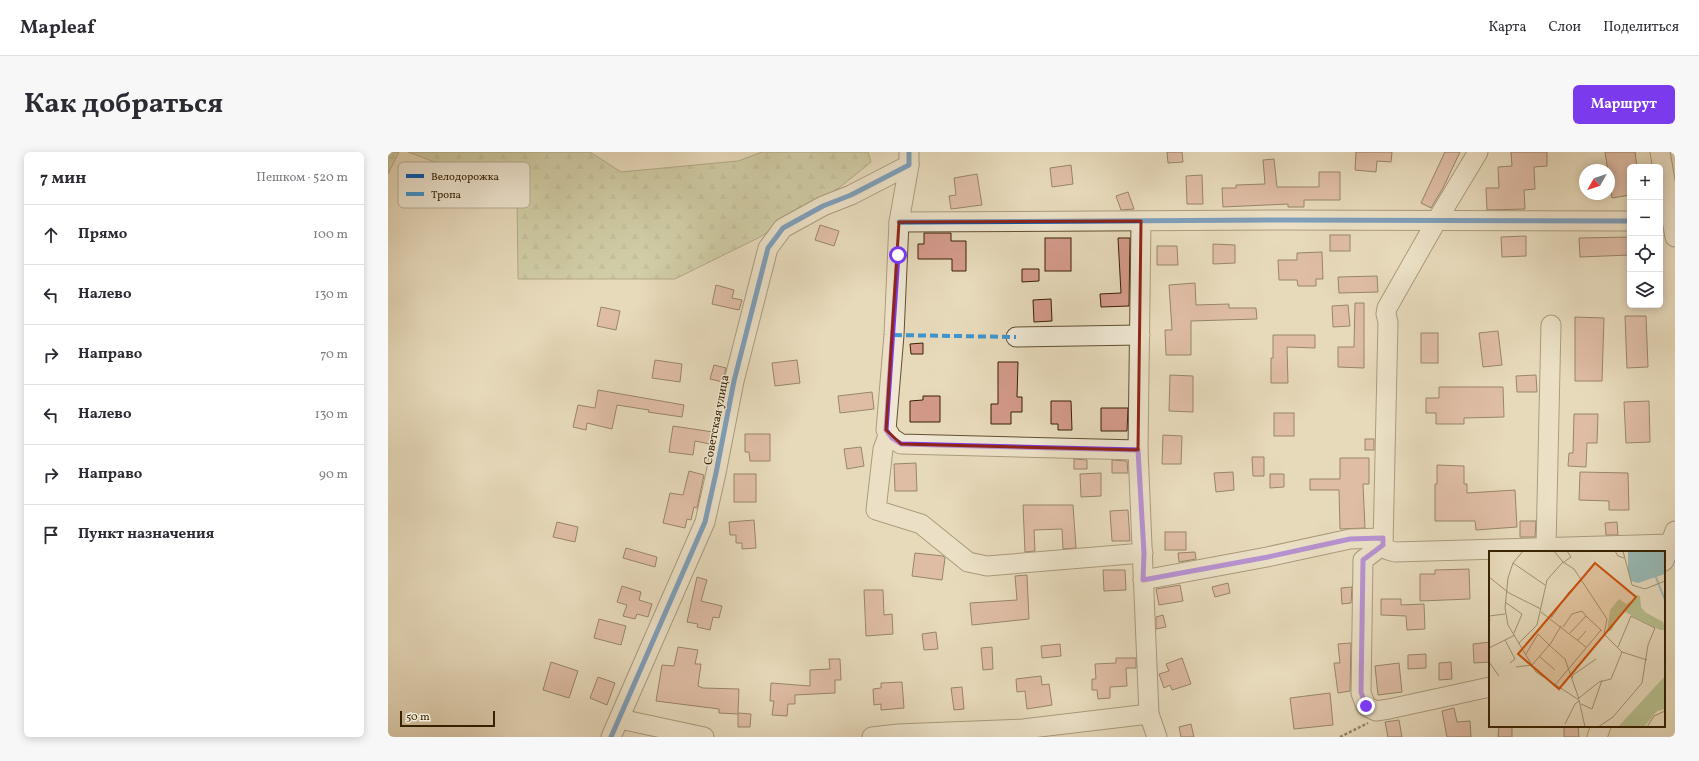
<!DOCTYPE html>
<html lang="ru">
<meta charset="utf-8">
<style>
:root{--surface:#fff;--page:#f7f7f7;--text:#2b2b33;--muted:#7c7c81;--line:#e1e1e2;--accent:#7c3aed}
body{margin:0;font-family:Vollkorn,serif;background:var(--page);color:var(--text)}
.controls{position:absolute;right:12px;top:12px;display:grid;overflow:hidden;border-radius:6px;box-shadow:0 2px 10px #0003}
.controls button{width:36px;height:36px;display:grid;place-items:center;padding:0;border:0;border-bottom:1px solid var(--line);background:var(--surface);color:var(--text);font:20px sans-serif}
.compass{position:absolute;left:1191px;top:12px;width:36px;height:36px;border-radius:50%;background:var(--surface);box-shadow:0 2px 10px #0003;rotate:230deg}
.scale{position:absolute;left:12px;bottom:10px;width:95px;box-sizing:border-box;padding-left:4px;border:2px solid #362100;border-top:0;font-size:11px;line-height:14px;white-space:nowrap;color:#362100;-webkit-text-stroke:3px #efe7d3;paint-order:stroke}
.stop{position:absolute;width:12px;height:12px;margin:-9px;border:3px solid #7c3aed;border-radius:50%;background:#fff}
.stop.end{background:#7c3aed;border-color:#fff;box-shadow:0 1px 4px #0008}
.list{margin:0;padding:0;list-style:none}
h2{display:flex;justify-content:space-between;align-items:center;height:52px;margin:0;padding:0 16px;font-size:17px}
h2 small{font-size:13px;font-weight:400;color:var(--muted)}
.list li{display:grid;grid-template-columns:26px 1fr auto;gap:12px;align-items:center;box-sizing:border-box;height:60px;padding:0 16px;border-top:1px solid var(--line)}
.list b{display:block;font-size:15px;white-space:nowrap}
.list em{font-size:13px;font-style:normal;color:var(--muted)}
.icon{flex:none;width:22px;height:22px;fill:none;stroke:currentColor;stroke-width:2;stroke-linecap:round;stroke-linejoin:round}
.map{position:relative;flex:none;width:1287px;height:585px;overflow:hidden;border-radius:6px}
header{display:flex;align-items:center;gap:24px;box-sizing:border-box;height:56px;padding:0 20px;background:var(--surface);border-bottom:1px solid var(--line)}
header strong{font-size:19px}
nav{display:flex;gap:22px;margin-inline-start:auto;font-size:14px}
.intro{display:flex;align-items:center;justify-content:space-between;box-sizing:border-box;height:96px;padding:0 24px}
h1{margin:0;font-size:28px}
.button{padding:10px 18px;border-radius:6px;background:var(--accent);color:#fff;font-size:14px;font-weight:700}
main{display:flex;gap:24px;padding:0 24px}
aside{flex:1;background:var(--surface);border-radius:6px;box-shadow:0 2px 10px #0003}
.map>svg:first-child{display:block}
</style>
<header>
<strong>Mapleaf</strong>
<nav><a>Карта</a><a>Слои</a><a>Поделиться</a></nav>
</header>
<div class="intro"><h1>Как добраться</h1><a class="button">Маршрут</a></div>
<main>
<aside>
<h2>7 мин<small>Пешком · 520 m</small></h2>
<ul class="list">
<li><svg class="icon" aria-label="ahead" viewBox="0 0 24 24"><path d="M12 20V5M6 11l6-6 6 6"/></svg><div><b>Прямо</b></div><em>100 m</em></li>
<li><svg class="icon" aria-label="left" viewBox="0 0 24 24"><path d="M17 20v-9H6M10 6l-5 5 5 5"/></svg><div><b>Налево</b></div><em>130 m</em></li>
<li><svg class="icon" aria-label="right" viewBox="0 0 24 24"><path d="M7 20v-9h11M14 6l5 5-5 5"/></svg><div><b>Направо</b></div><em>70 m</em></li>
<li><svg class="icon" aria-label="left" viewBox="0 0 24 24"><path d="M17 20v-9H6M10 6l-5 5 5 5"/></svg><div><b>Налево</b></div><em>130 m</em></li>
<li><svg class="icon" aria-label="right" viewBox="0 0 24 24"><path d="M7 20v-9h11M14 6l5 5-5 5"/></svg><div><b>Направо</b></div><em>90 m</em></li>
<li><svg class="icon" aria-label="arrive" viewBox="0 0 24 24"><path d="M6 21V4h12l-3 4 3 4H6"/></svg><div><b>Пункт назначения</b></div></li>
</ul>
</aside>
<div class="map">
<svg width="1287" height="585" viewBox="0 0 1287 585">
<defs>
<pattern id="forest-firs" width="22" height="20" patternUnits="userSpaceOnUse"><rect width="22" height="20" fill="#b7bf8f"/><path d="M5 1l3.5 6h-7zM16 11l3.5 6h-7z" fill="#9ea47a"/></pattern>
</defs>
<rect width="100%" height="100%" fill="#e7dabb"/>
<filter id="stains"><feTurbulence type="fractalNoise" baseFrequency=".005" numOctaves="4"/><feColorMatrix values="0 0 0 0 .2 0 0 0 0 .09 0 0 0 0 .02 0 0 0 .5 -.17"/></filter>
<radialGradient id="worn" r=".72"><stop offset=".6" stop-color="#630" stop-opacity="0"/><stop offset="1" stop-color="#630" stop-opacity=".3"/></radialGradient>
<g fill="url(#forest-firs)" stroke="#767048">
<polygon points="0,0 11,0 0,22"/>
<polygon points="20,0 202,0 233,20 350,9 374,0 480,0 483,10 452,35 370,86 287,127 130,127 129,41"/>
</g>
<g fill="#d49a8b" stroke="#362100">
<polygon points="779,0 794,0 795,10 780,11"/>
<polygon points="968,0 1004,0 1003,10 989,9 988,20 967,18"/>
<polygon points="1057,0 1072,0 1055,36 1043,56 1033,51"/>
<polygon points="1123,0 1159,0 1159,14 1146,15 1147,37 1136,38 1137,57 1099,58 1098,36 1111,36 1110,15 1124,14"/>
<polygon points="1217,0 1247,0 1249,15 1242,15 1242,43 1224,46"/>
<polygon points="886,7 889,35 931,35 931,20 952,20 952,48 916,48 916,55 900,55 900,52 835,55 834,36 848,36 848,33 877,32 875,8"/>
<polygon points="683,13 685,32 664,35 662,16"/>
<polygon points="589,22 594,53 563,57 561,44 568,43 566,26"/>
<polygon points="814,23 815,52 799,52 798,24"/>
<polygon points="740,40 746,57 733,58 728,44"/>
<polygon points="432,73 451,79 446,94 427,88"/>
<polygon points="536,81 563,81 563,89 578,89 578,119 564,119 564,107 530,107 530,92 536,92"/>
<rect x="942" y="83" width="20" height="16"/>
<polygon points="1138,84 1138,104 1114,105 1113,85"/>
<polygon points="1242,85 1242,103 1192,105 1191,86"/>
<rect x="657" y="86" width="26" height="33"/>
<polygon points="730,86 742,86 741,154 713,155 712,142 733,141"/>
<polygon points="825,92 847,93 847,111 825,112"/>
<polygon points="769,94 789,94 790,113 769,113"/>
<polygon points="934,100 935,127 928,127 928,134 910,134 909,128 891,128 890,108 909,108 909,101"/>
<polygon points="634,117 651,117 651,129 634,130"/>
<polygon points="989,124 990,140 951,141 950,125"/>
<polygon points="807,131 808,153 841,152 841,156 868,156 869,167 803,169 803,203 778,203 777,178 784,178 781,133"/>
<polygon points="328,133 346,138 344,146 354,148 351,158 324,152"/>
<polygon points="663,147 664,169 646,170 645,148"/>
<polygon points="967,151 976,151 976,216 950,215 950,195 966,195"/>
<polygon points="960,153 962,174 945,175 944,154"/>
<polygon points="213,155 232,159 228,178 209,174"/>
<polygon points="1237,164 1258,164 1260,215 1239,216"/>
<polygon points="1187,165 1216,166 1214,229 1187,229"/>
<polygon points="1110,179 1114,213 1095,215 1091,181"/>
<rect x="1033" y="181" width="17" height="30"/>
<polygon points="885,183 927,183 927,196 899,195 900,231 883,231 883,206 885,206"/>
<polygon points="535,191 535,202 523,202 522,192"/>
<polygon points="267,208 294,212 292,230 264,226"/>
<polygon points="409,208 412,231 387,234 384,211"/>
<polygon points="610,210 630,210 629,245 634,245 634,260 623,260 623,272 603,272 603,252 610,252"/>
<polygon points="326,213 338,216 335,230 322,227"/>
<polygon points="782,223 805,224 805,260 781,259"/>
<polygon points="1148,223 1149,240 1129,240 1128,224"/>
<polygon points="1051,235 1115,235 1116,265 1076,266 1076,272 1048,272 1048,261 1038,261 1038,246 1051,246"/>
<polygon points="210,238 296,253 294,265 260,260 261,258 229,253 224,277 199,271 198,278 185,275 190,253 207,256"/>
<polygon points="484,240 486,257 452,261 450,244"/>
<polygon points="535,244 552,244 552,270 522,270 522,249 535,248"/>
<polygon points="663,249 683,249 684,278 670,278 670,272 663,272"/>
<polygon points="1261,249 1262,290 1238,291 1236,250"/>
<polygon points="713,256 740,256 739,279 713,279"/>
<rect x="886" y="261" width="20" height="23"/>
<polygon points="1186,262 1210,262 1209,291 1199,291 1198,315 1180,314 1181,301 1185,301"/>
<polygon points="285,274 325,280 322,292 307,289 305,303 281,300"/>
<polygon points="357,282 382,282 382,309 362,309 361,300 357,300"/>
<polygon points="775,283 794,284 793,312 774,312"/>
<rect x="977" y="287" width="9" height="11"/>
<polygon points="473,295 476,314 459,317 456,297"/>
<polygon points="864,305 876,305 876,324 865,324"/>
<polygon points="952,306 981,306 981,332 975,332 977,376 952,377 951,338 922,338 922,327 952,327"/>
<polygon points="686,307 699,308 699,317 686,317"/>
<polygon points="724,308 739,309 740,321 724,321"/>
<polygon points="528,311 529,339 507,339 506,312"/>
<polygon points="1049,313 1076,314 1076,332 1079,332 1079,341 1127,338 1129,375 1088,378 1087,369 1047,369 1047,332 1049,332"/>
<polygon points="301,319 316,323 309,356 306,355 303,368 299,367 297,376 275,371 282,341 295,343"/>
<polygon points="845,320 846,338 828,340 826,321"/>
<polygon points="1192,320 1240,321 1241,358 1221,358 1221,349 1191,348"/>
<polygon points="713,321 713,344 693,345 692,322"/>
<rect x="346" y="322" width="22" height="28"/>
<polygon points="882,322 896,322 896,335 882,336"/>
<polygon points="635,353 685,353 688,396 675,397 674,377 646,378 647,399 637,400"/>
<polygon points="740,358 742,389 724,389 722,359"/>
<polygon points="366,368 368,396 354,397 354,391 348,391 348,383 342,383 341,370"/>
<polygon points="1132,369 1148,369 1147,385 1132,385"/>
<polygon points="169,370 190,375 187,390 165,385"/>
<polygon points="1229,370 1230,383 1218,383 1217,371"/>
<rect x="777" y="380" width="21" height="18"/>
<polygon points="238,396 269,405 267,415 235,406"/>
<polygon points="807,400 808,407 791,410 790,401"/>
<polygon points="527,401 555,404 557,406 554,428 524,424"/>
<polygon points="1081,417 1082,447 1032,449 1032,422 1047,422 1047,418"/>
<polygon points="715,418 737,418 738,438 716,439"/>
<polygon points="639,423 641,467 584,473 582,451 629,448 627,424"/>
<polygon points="309,425 319,428 313,449 334,454 331,466 325,465 322,478 309,475 310,472 299,470"/>
<polygon points="840,431 842,441 827,445 824,435"/>
<polygon points="792,433 795,449 771,453 768,437"/>
<polygon points="234,434 253,440 251,448 264,452 260,465 249,462 247,467 235,464 239,453 229,450"/>
<polygon points="964,435 963,451 954,452 953,436"/>
<polygon points="476,438 495,438 496,463 504,462 505,482 478,484"/>
<polygon points="993,447 1013,447 1013,453 1036,452 1037,477 1019,478 1018,464 993,463"/>
<polygon points="775,463 778,475 768,477 768,465"/>
<polygon points="211,467 238,474 233,493 206,486"/>
<polygon points="548,480 550,497 536,498 534,482"/>
<polygon points="1102,490 1102,510 1086,511 1085,492"/>
<polygon points="963,491 962,539 950,541 946,511 952,511 950,492"/>
<polygon points="672,492 673,504 654,506 653,494"/>
<polygon points="290,495 310,498 307,512 313,512 310,534 315,536 351,537 350,561 363,562 362,575 350,575 350,562 331,561 331,557 268,549 274,513 286,514"/>
<polygon points="604,495 605,517 595,518 593,496"/>
<polygon points="1038,502 1038,516 1020,517 1020,503"/>
<polygon points="728,506 748,506 748,516 738,516 739,534 722,535 722,546 710,547 709,538 704,538 704,527 708,527 707,512 728,511"/>
<polygon points="794,506 803,532 784,538 782,533 776,536 771,522 781,519 778,512"/>
<polygon points="441,507 452,507 453,528 447,528 447,541 407,543 407,552 400,552 399,564 384,563 386,549 382,549 383,531 422,534 422,518 442,517"/>
<polygon points="163,510 190,519 181,546 155,538"/>
<polygon points="1063,510 1064,527 1051,528 1051,511"/>
<polygon points="1011,511 1014,540 990,543 987,514"/>
<polygon points="653,524 654,533 661,532 664,553 639,557 637,539 629,540 628,527"/>
<polygon points="210,525 227,531 219,553 202,546"/>
<polygon points="514,530 516,556 493,558 493,552 486,553 485,537 493,536 493,531"/>
<polygon points="574,535 576,557 566,558 563,536"/>
<polygon points="942,541 945,573 906,577 902,546"/>
<polygon points="1066,556 1069,570 1082,569 1083,585 1059,585 1054,559"/>
<polygon points="1011,568 1014,585 1000,585 997,570"/>
<polygon points="803,572 806,585 793,585 791,575"/>
<polygon points="1111,574 1124,574 1124,585 1110,585"/>
<polygon points="1176,574 1190,574 1191,585 1176,585"/>
</g>
<g fill="none" stroke-linecap="round" stroke-linejoin="round">
<g stroke="#624f2f" stroke-width="21">
<g id="minor">
<polyline points="1090,0 1049,68 999,156 998,162 1000,170 995,393 1000,398 1007,400 1283,392 1287,394"/>
<polyline points="1272,0 1287,85"/>
<polyline points="521,13 511,70 506,183 498,278 504,286 513,292 750,298"/>
<polyline points="753,69 750,298 761,562 769,585"/>
<polyline points="511,70 894,68 1242,69"/>
<polyline points="628,185 752,183"/>
<polyline points="501,281 495,297 488,358 533,372 580,410 599,414 755,401"/>
<polyline points="995,393 975,408 973,541 978,554 988,559 1001,557 1102,535"/>
<polyline points="1158,395 1163,173"/>
<polyline points="1276,409 1287,379"/>
<polyline points="755,428 879,405 962,387 995,386"/>
<polyline points="232,567 316,585"/>
<polyline points="223,585 317,370 328,321 346,229 380,96 395,76 435,54 463,43 521,13 521,0"/>
<polyline points="484,585 510,582 635,577 761,562"/>
<polyline points="1209,585 1213,574"/>
</g>
</g>
<polyline stroke="#362100" stroke-width="2.5" stroke-dasharray="3 2" stroke-linecap="butt" points="952,585 980,571"/>
<use href="#minor" stroke="#efe7d3" stroke-width="19"/>
<polyline stroke="#3e95d0" stroke-width="4" stroke-dasharray="8 4" stroke-linecap="butt" points="506,183 628,185"/>
<g stroke="#efe7d3" stroke-width="8">
<g id="cycleway">
<polyline points="511,70 894,68 1242,69"/>
<polyline points="223,585 317,370 328,321 346,229 380,96 395,76 435,54 463,43 521,13 521,0"/>
</g>
</g>
<use href="#cycleway" stroke="#0057b8" stroke-width="5"/>
</g>
<g fill="none" stroke-linecap="round" stroke-linejoin="round">
<polyline stroke="#7c3aed" stroke-width="5" points="510,103 498,278 504,286 513,292 750,298 756,401 755,428 880,405 962,387 995,386 995,393 975,408 973,540 978,554"/>
</g>
<path d="M0 0H1287V585H0ZM753 69 750 298 513 292 498 278 511 70Z" fill="#e7dabb" fill-opacity=".55" fill-rule="evenodd"/>
<path fill="none" stroke="#8f2418" stroke-width="3" stroke-linejoin="round" d="M753 69 750 298 513 292 498 278 511 70Z"/>
<g text-anchor="middle" dominant-baseline="central" stroke-width="3" stroke-linejoin="round" paint-order="stroke">
<g font-size="12" fill="#362100" stroke="#efe7d3">
<text transform="translate(329 268) rotate(-79)">Советская улица</text>
</g>
</g>
<g transform="translate(1101 399)">
<rect width="176" height="176" fill="#e7dabb"/>
<path d="M145 44 151 45 152 56 156 61 174 71 176 79H171L136 61 132 62 122 80H118L121 59 130 48 137 53 146 48ZM176 125V158L168 160 155 176H129Z" fill="#b7bf8f"/>
<path d="M139 0H176V23L149 32 142 30 139 20Z" fill="#98bab6"/>
<path fill="none" stroke="#98bab6" stroke-width="2" d="M166 24 176 49"/>
<path fill="none" stroke="#a09070" stroke-width="1" d="M34 0 24 12 19 27 16 57 19 74 47 121 90 149 96 176M65 0 74 11 85 18 118 68 115 83 133 101 158 109M126 0 129 5 135 7M134 0 143 34 156 38 176 30M75 11 82 6 78 0M24 12 56 34M0 26 20 42 52 58M16 51 33 63 25 82M52 61 97 96M62 67 80 41 93 29M1 70 0 65 16 63M74 76 83 63 93 60 97 65M81 82 97 65 113 80M16 89 26 108 21 112M89 89 97 80M30 92 48 74 58 29 74 11M60 94 76 108 90 148M0 97 26 84M37 103 49 83 60 94M50 105 66 119M0 111 10 125M27 116 43 114 62 92 72 75M83 127 84 124 107 108M66 134 112 79M90 147 110 131 122 128 133 101M92 153 103 158 113 129M76 173 86 153 90 150M109 176 124 166 153 132 159 94 166 77 142 65 129 96M158 176 165 165 176 160"/>
<path fill="#cd510a" fill-opacity="0.15" stroke="#cd510a" stroke-width="2" d="M106 12 147 46 70 138 29 103Z"/>
<rect width="176" height="176" fill="none" stroke="#362100" stroke-width="2"/>
</g>
<rect x="10" y="10" width="132" height="46" rx="6" fill="#efe7d3" stroke="#b8ac94" stroke-width="1"/>
<rect x="18" y="22" width="18" height="4" fill="#0057b8"/>
<rect x="18" y="40" width="18" height="4" fill="#3e95d0"/>
<g font-size="11" fill="#362100">
<text x="43" y="28">Велодорожка</text>
<text x="43" y="46">Тропа</text>
</g>
<rect width="100%" height="100%" filter="url(#stains)"/>
<rect width="100%" height="100%" fill="url(#worn)"/>
</svg>
<div class="controls">
<button>+</button>
<button>−</button>
<button><svg class="icon" aria-label="locate" viewBox="0 0 24 24"><circle cx="12" cy="12" r="6"/><path d="M12 2v4M12 18v4M2 12h4M18 12h4"/></svg></button>
<button><svg class="icon" aria-label="layers" viewBox="0 0 24 24"><path d="M12 4l9 5-9 5-9-5zM3 14l9 5 9-5"/></svg></button>
</div>
<svg class="compass" viewBox="-18 -18 36 36"><path d="M0-13l5 13h-10z" fill="#e53935"/><path d="M0 13l5-13h-10z" fill="#7c7c81"/></svg>
<div class="scale">50 m</div>
<div class="stop" style="left:510px;top:103px"></div>
<div class="stop end" style="left:978px;top:554px"></div>
</div>
</main>
